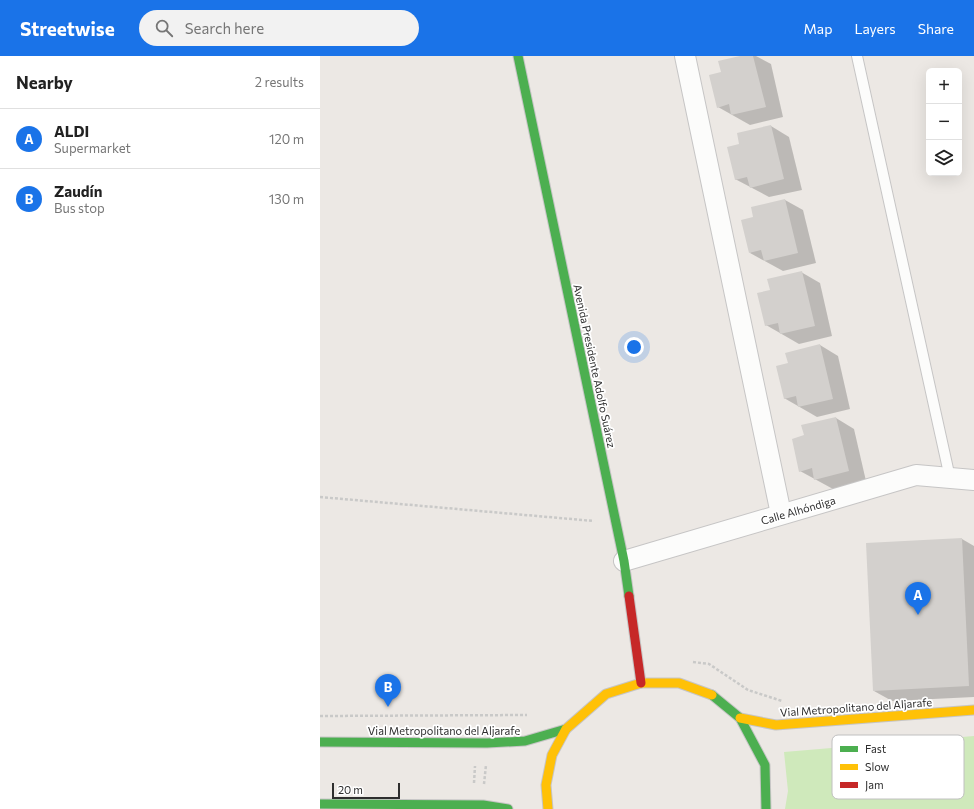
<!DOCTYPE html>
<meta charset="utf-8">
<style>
:root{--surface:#fff;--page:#f2f2f2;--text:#222;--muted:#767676;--line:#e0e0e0;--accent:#1a73e8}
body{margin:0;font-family:Commissioner,sans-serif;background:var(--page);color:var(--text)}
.controls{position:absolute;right:12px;top:12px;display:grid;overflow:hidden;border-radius:6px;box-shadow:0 4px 16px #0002}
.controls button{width:36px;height:36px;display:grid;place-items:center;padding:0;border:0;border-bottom:1px solid var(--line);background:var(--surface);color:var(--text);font:20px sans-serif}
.scale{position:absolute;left:12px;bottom:10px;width:68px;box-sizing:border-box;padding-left:4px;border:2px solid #2e2e2e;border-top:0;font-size:11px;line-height:14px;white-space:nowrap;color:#2e2e2e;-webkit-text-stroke:3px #fff;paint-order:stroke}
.you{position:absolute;left:314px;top:291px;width:14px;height:14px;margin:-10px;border:3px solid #fff;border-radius:50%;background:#1a73e8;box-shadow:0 0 0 6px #1a73e833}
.badge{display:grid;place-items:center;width:26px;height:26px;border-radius:50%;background:var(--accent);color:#fff;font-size:13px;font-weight:700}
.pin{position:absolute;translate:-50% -33px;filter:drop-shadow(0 1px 2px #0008)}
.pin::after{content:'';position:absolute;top:21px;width:14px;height:12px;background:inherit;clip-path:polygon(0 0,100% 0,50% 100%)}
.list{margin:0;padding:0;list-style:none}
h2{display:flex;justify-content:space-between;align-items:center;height:52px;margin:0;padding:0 16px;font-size:17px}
h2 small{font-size:13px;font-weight:400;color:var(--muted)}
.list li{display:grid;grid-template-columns:26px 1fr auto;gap:12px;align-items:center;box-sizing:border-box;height:60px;padding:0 16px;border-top:1px solid var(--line)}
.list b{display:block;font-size:15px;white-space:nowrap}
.list p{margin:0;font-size:13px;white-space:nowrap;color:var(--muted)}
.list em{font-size:13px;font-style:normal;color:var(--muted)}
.icon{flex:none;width:22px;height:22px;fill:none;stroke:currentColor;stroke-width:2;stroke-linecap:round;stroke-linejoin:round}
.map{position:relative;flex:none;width:654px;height:753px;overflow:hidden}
header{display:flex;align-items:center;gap:24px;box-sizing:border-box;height:56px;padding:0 20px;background:var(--accent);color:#fff}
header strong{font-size:19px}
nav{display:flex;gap:22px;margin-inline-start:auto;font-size:14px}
.search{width:280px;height:36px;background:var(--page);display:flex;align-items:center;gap:10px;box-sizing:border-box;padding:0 14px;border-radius:22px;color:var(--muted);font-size:15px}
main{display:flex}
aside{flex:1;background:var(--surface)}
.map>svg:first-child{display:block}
</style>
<header>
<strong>Streetwise</strong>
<div class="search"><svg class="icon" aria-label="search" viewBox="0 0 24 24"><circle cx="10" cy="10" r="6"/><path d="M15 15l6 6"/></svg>Search here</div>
<nav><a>Map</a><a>Layers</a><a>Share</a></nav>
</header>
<main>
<aside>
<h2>Nearby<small>2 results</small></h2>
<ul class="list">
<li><span class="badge">A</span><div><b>ALDI</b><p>Supermarket</p></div><em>120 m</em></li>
<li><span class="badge">B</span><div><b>Zaudín</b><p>Bus stop</p></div><em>130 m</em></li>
</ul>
</aside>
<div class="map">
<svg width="654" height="753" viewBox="0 0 654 753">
<rect width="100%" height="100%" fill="#ece8e4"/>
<polygon fill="#cfe9bb" points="654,680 654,753 465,753 468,735 464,696"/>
<g fill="#0003">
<polygon points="424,0 436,0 451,8 463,61 430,69 398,51 402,16"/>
<polygon points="451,70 469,81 482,134 449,141 415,123 420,89"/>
<polygon points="465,144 483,154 496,207 463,215 430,197"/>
<polygon points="481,216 500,227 512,280 479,288 446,269 451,235"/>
<polygon points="500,289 518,300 530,353 497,361 464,342 469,308"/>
<polygon points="516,362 534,373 546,425 513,433 480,415 485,380"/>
<polygon points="642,483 654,490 654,641 572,645 554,635"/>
</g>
<g fill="#d3d0cd">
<polygon points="420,0 433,0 446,51 411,59 409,48 397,52 389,19 401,16 398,5"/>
<polygon points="451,69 464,123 430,132 427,121 415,124 407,91 419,88 417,77"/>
<polygon points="465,143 478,197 444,205 441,194 429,197 421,164 433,161 431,151"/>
<polygon points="482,215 495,270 460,278 458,267 445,270 437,237 450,234 447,223"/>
<polygon points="500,288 513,343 478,351 476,340 464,343 456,310 468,307 465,297"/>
<polygon points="516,361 529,415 494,424 492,412 479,416 472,383 484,379 481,369"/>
<polygon points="642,482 649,630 553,635 546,487"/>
</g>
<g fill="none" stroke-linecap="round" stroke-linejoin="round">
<g stroke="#c6c5c5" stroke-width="12">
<polyline id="lane" points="537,0 630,422"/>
</g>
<g stroke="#c6c5c5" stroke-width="22">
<g id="street">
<polyline points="365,0 461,458"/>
<polyline points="304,505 596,419 654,424"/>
</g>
</g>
<g stroke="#c6c5c5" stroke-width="11">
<g id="fast">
<polyline points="198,0 304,505 309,540"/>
<polyline points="392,639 420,662 445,709 446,753"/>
<polyline points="0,686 167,687 205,685 246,673"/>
<polyline points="0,748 163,749 188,753"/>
</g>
</g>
<g stroke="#c6c5c5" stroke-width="11">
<g id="slow">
<polyline points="420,662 456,669 654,654"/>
<polyline points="228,753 226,729 232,699 246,673 286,638 321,627 359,627 392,639"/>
</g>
</g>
<g stroke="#c6c5c5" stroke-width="11">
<polyline id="jam" points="309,540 321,627"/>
</g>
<g stroke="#c9c9c8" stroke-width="2.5" stroke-dasharray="3 2" stroke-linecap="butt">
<polyline points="0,441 274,465"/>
<polyline points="373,606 389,608 428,634 462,645"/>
<polyline points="0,660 207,659"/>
<polyline points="154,727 155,710"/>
<polyline points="164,728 166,709"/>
</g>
<use href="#lane" stroke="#fcfcfb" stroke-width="10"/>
<use href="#street" stroke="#fcfcfb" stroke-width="20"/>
<use href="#fast" stroke="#4caf50" stroke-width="9"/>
<use href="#slow" stroke="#ffc107" stroke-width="9"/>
<use href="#jam" stroke="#c62828" stroke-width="9"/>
</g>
<g text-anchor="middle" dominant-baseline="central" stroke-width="3.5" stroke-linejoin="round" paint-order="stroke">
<g font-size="11" fill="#2e2e2e" stroke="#fff">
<text transform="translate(275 310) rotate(78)">Avenida Presidente Adolfo Suárez</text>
<text transform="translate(478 454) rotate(-16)">Calle Alhóndiga</text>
<text transform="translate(536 651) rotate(-4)">Vial Metropolitano del Aljarafe</text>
<text x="124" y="674">Vial Metropolitano del Aljarafe</text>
</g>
</g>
<rect x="512" y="679" width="132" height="64" rx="6" fill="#fff" stroke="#c0c0c0" stroke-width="1"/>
<rect x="520" y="690" width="18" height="6" fill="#4caf50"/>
<rect x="520" y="708" width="18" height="6" fill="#ffc107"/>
<rect x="520" y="726" width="18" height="6" fill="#c62828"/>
<g font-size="11" fill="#2e2e2e">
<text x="545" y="697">Fast</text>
<text x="545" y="715">Slow</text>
<text x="545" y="733">Jam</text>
</g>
</svg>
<div class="controls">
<button>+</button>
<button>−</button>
<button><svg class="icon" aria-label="layers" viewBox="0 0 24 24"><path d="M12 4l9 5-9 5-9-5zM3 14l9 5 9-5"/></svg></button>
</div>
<div class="scale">20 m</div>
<div class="you"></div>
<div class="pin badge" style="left:598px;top:559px">A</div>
<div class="pin badge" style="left:68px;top:651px">B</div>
</div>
</main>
